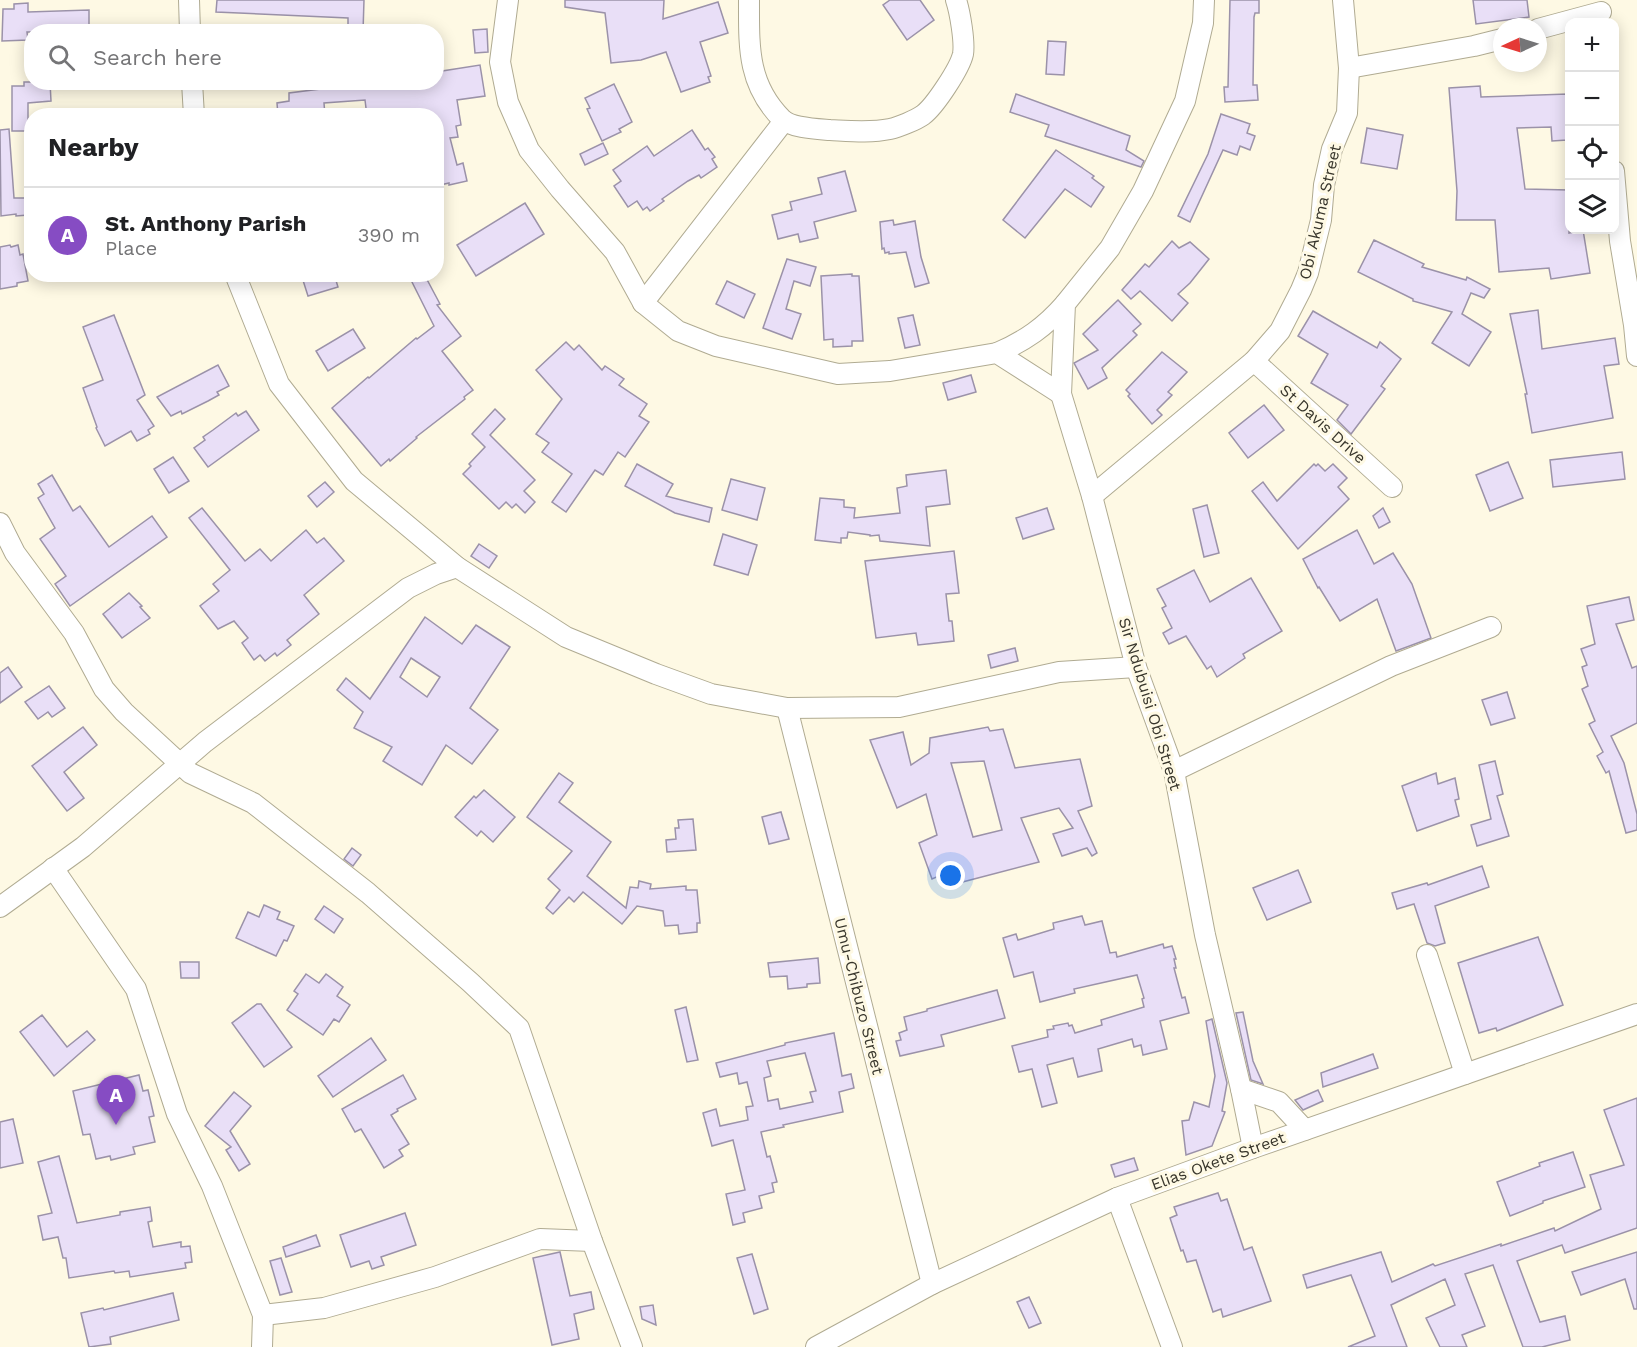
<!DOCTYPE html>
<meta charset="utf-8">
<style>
:root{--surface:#fff;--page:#f6f6f6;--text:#202124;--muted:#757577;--line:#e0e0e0;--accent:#864cc3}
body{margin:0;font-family:"Work Sans",sans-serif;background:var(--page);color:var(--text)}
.controls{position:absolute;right:18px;top:18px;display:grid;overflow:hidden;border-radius:12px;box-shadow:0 3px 15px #0003}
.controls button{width:54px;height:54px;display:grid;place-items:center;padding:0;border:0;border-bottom:2px solid var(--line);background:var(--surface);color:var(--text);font:30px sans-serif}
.compass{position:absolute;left:1493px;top:18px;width:54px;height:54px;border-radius:50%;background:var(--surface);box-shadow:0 3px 15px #0003;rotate:266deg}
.you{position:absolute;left:951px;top:876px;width:21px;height:21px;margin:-15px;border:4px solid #fff;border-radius:50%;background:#1a73e8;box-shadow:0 0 0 9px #1a73e833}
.badge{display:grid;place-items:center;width:39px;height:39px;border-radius:50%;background:var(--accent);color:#fff;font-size:20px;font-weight:700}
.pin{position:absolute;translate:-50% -50px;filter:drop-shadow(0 2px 3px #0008)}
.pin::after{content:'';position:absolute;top:32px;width:21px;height:18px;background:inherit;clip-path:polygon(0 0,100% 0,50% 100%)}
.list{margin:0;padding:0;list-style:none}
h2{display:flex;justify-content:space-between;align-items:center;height:78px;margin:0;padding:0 24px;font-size:26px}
h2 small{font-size:20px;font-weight:400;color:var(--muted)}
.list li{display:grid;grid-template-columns:39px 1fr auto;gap:18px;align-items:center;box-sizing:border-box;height:96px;padding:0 24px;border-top:2px solid var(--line)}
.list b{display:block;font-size:22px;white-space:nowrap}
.list p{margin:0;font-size:20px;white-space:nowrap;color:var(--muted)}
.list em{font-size:20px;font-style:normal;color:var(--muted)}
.icon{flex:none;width:33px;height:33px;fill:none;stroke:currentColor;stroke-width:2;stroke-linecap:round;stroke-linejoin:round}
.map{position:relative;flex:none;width:1637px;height:1347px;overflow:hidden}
.search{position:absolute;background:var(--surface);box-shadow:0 3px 15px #0003;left:24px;top:24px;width:420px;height:66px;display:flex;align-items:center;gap:15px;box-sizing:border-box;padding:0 21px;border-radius:24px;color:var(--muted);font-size:22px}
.panel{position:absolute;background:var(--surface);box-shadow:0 3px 15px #0003;left:24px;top:108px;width:420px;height:174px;border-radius:24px}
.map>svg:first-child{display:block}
</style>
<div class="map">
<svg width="1637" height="1347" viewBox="0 0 1637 1347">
<rect width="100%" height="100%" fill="#fef9e4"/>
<g fill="#e9dff7" stroke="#9b92a9" stroke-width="1.5" fill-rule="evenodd">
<polygon points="217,0 364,0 363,32 348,32 348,18 216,12"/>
<polygon points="565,0 664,0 663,19 718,2 728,33 700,42 711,76 708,77 710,82 681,92 666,52 641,60 611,63 605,13 565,7"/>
<polygon points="890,0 920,0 934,20 907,40 883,5"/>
<polygon points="1230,0 1259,0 1259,13 1255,13 1254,17 1253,85 1257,85 1258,100 1225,102 1224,87 1228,87"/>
<polygon points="1473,0 1527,0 1529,17 1476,24"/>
<polygon points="28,3 28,12 89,10 89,32 27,32 28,40 2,41 3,9 14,9 14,4"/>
<polygon points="487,29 488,52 475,53 473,30"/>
<polygon points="1048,41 1066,42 1064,75 1046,74"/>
<polygon points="480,65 485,96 457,100 461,125 456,126 458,137 450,138 457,165 463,163 467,181 449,185 449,183 436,186 436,116 367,116 365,100 324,103 325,116 278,116 277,103 289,101 289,93 336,87 336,82 436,82 436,72"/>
<polygon points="24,82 50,82 51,101 28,103 28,131 12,131 12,86 24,86"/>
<polygon points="614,84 632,122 619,129 621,132 602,141 587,109 590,108 585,98"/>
<polygon points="1480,86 1481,97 1568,94 1569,126 1566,127 1567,140 1552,141 1551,127 1517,128 1525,189 1569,190 1569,233 1583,230 1590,273 1551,279 1549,268 1499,272 1495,220 1456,220 1457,191 1449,88"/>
<polygon points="1016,94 1130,136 1126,150 1144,161 1141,167 1045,136 1049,125 1010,112"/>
<polygon points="1221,114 1250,124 1247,133 1255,136 1250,150 1240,146 1237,155 1223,150 1190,222 1178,216 1208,154"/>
<polygon points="1367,128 1403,135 1397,169 1361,163"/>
<polygon points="9,129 14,198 32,198 32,212 28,213 28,215 16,216 16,214 1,216 0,130"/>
<polygon points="692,130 705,150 708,148 715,157 712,159 717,167 701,178 699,175 688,181 662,199 664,201 650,211 647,207 643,210 637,201 628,207 614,186 621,181 613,170 647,146 654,156"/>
<polygon points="603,143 608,154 585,165 580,154"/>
<polygon points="1056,150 1094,176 1092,178 1104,187 1091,207 1065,189 1025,238 1003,220"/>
<polygon points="845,171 856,211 814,222 818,238 800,242 798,234 778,239 772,215 792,210 790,202 822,194 818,178"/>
<polygon points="525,203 544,234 476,276 457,245"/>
<polygon points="893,220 894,225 915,221 921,257 929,283 915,287 906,252 889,254 889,252 885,253 884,248 882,249 880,222"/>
<polygon points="1374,240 1424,264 1422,267 1466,280 1467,277 1490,289 1484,298 1471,293 1462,314 1491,332 1469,366 1432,343 1452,312 1413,301 1413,299 1358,272"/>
<polygon points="1172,241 1179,248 1190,242 1209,259 1190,283 1178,294 1188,303 1172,321 1140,291 1131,299 1122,290 1145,264 1149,267"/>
<polygon points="10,245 11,247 18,245 20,255 23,254 28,281 17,283 17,286 0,289 0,247"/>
<polygon points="787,259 816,267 810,286 794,281 786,309 801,314 792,339 763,328"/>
<polygon points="301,274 334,274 338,287 308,296"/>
<polygon points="417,274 424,274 440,304 437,305 461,336 442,351 473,390 464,397 465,399 416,437 417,438 390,461 389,459 381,466 332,408 368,377 369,378 416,338 417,339 434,326 410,278"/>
<polygon points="852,274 852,276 859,276 863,341 852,341 852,346 833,347 833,339 824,340 821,276"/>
<polygon points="727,281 755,294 744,318 716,304"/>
<polygon points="1118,300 1141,324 1133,331 1137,335 1102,368 1107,378 1088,389 1074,363 1098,350 1083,334"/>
<polygon points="1538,310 1542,349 1615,338 1619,364 1604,366 1613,418 1532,433 1525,394 1527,394 1510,314"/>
<polygon points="1313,311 1377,348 1380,342 1401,359 1381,386 1385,389 1351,434 1337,420 1348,405 1311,383 1328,354 1298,336"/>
<polygon points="114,315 145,395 137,400 154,426 148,430 150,434 137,441 131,431 105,446 96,428 97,427 83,388 103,380 83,327"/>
<polygon points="913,315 920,345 905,348 898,318"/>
<polygon points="353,329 365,348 328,371 316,351"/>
<polygon points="566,342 574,350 579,345 602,370 605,366 624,379 619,385 647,404 639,416 649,422 625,457 618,452 603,475 595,470 566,512 552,502 572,474 542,452 549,443 536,434 562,399 536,370"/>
<polygon points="1162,352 1187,372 1168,392 1172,395 1157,410 1162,415 1152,424 1128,396 1130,394 1126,390"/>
<polygon points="218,365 229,386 217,392 219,395 208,401 182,414 181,411 171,416 157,397"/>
<polygon points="971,375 976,392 948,400 943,383"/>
<polygon points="1264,405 1284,430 1248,458 1229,433"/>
<polygon points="495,409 505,419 490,435 535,480 524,491 535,502 525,513 516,504 512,508 506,502 499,509 463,474 471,466 469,464 485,447 472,434"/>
<polygon points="246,411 259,430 208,467 194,448 205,440 203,437 213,430 236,413 238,416"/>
<polygon points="1622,452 1625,479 1553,487 1550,460"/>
<polygon points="173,457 189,481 169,493 154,469"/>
<polygon points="1508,462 1523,498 1490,511 1476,475"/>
<polygon points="637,464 673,484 666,496 712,508 709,522 675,513 625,486"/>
<polygon points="1314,464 1316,466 1318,464 1325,471 1333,464 1347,478 1338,487 1349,499 1298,549 1252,491 1263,482 1277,501"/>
<polygon points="946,470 950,504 926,507 930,546 880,541 879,535 870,536 870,535 848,532 847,538 841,538 841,543 815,540 820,498 844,500 844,507 855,508 854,518 900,513 897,488 907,486 906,475"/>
<polygon points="52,475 73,511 80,506 109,547 152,516 167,537 70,606 55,584 66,576 40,539 55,528 38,498 44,494 38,484"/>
<polygon points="731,479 765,488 757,520 722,510"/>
<polygon points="325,482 334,492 317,507 308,496"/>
<polygon points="1207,505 1219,553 1204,557 1193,509"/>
<polygon points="202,508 245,561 260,549 271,561 306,530 317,543 324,538 344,561 304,595 319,614 287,640 291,645 277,656 275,653 265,661 260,655 254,660 242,643 248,638 234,621 218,629 200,606 219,591 213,584 230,570 189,518"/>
<polygon points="1047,508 1054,529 1023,539 1016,518"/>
<polygon points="1383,508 1390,522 1379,528 1373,516"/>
<polygon points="1357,530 1374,564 1393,553 1412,584 1431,638 1396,651 1377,599 1340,621 1319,587 1318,588 1303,559"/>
<polygon points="723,534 757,545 748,575 714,565"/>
<polygon points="479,544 497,556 489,568 471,556"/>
<polygon points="954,551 959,593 946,594 949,621 952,621 954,641 918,645 916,633 876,638 865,561"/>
<polygon points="1194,570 1210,602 1251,578 1282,631 1243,654 1245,658 1217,677 1211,666 1207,669 1186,636 1169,644 1163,633 1172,628 1162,608 1166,606 1157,589"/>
<polygon points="129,593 142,606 140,607 150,618 122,638 103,614"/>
<polygon points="1629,597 1634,620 1616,624 1632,668 1637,666 1637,723 1611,736 1624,763 1637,814 1637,830 1626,833 1609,771 1606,773 1597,756 1603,752 1589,724 1595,721 1582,689 1588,686 1582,667 1587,665 1581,649 1595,644 1587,606"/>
<path d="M425 617 462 644 476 625 510 647 470 708 498 730 472 764 446 745 422 785 383 761 392 747 354 728 363 712 337 690 346 678 370 699ZM411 658 440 677 427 697 400 677Z"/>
<polygon points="1015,648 1018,661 991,668 988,655"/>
<polygon points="8,667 22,687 0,703 0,673"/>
<polygon points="49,686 65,708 52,717 48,712 38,719 25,702"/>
<polygon points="1507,692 1515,718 1491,725 1482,700"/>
<polygon points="83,727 97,745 64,772 84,798 67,811 32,766"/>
<path d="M988 727 990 731 1003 729 1015 768 1080 759 1092 806 1078 811 1097 853 1092 856 1087 848 1062 856 1053 834 1073 828 1059 808 1021 818 1039 862 951 885 948 872 932 879 919 843 937 835 926 794 897 808 870 740 903 732 911 765 929 753 930 738ZM984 761 1002 830 973 837 951 763Z"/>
<polygon points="1495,761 1503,794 1497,796 1509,836 1477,846 1471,825 1491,819 1479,765"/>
<polygon points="559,773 573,783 559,802 611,842 587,876 626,908 630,887 638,888 639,881 651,884 650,889 686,886 686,890 697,890 700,923 697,923 697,932 679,934 678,925 665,926 663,911 637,906 622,924 583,892 574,902 569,897 553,914 546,908 560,890 548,879 572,851 527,817"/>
<polygon points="1436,773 1438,784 1455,778 1459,799 1455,800 1459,816 1417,831 1402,786"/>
<polygon points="484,790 515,817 493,842 481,831 477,836 455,817 474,796 476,798"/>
<polygon points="781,812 789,839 769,844 762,817"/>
<polygon points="693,819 696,850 667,852 666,840 676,839 675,828 679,828 678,820"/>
<polygon points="352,848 361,855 353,866 344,859"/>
<polygon points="1482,866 1489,887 1435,906 1445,943 1435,946 1427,943 1414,904 1397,909 1392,893 1427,883 1428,885"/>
<polygon points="1298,870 1311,902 1267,920 1253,888"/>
<polygon points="264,905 280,912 277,919 294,926 287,941 284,940 276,956 236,938 248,912 259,917"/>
<polygon points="324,906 343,919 334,933 315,919"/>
<polygon points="1082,916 1085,925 1102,921 1110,953 1116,952 1117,957 1163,944 1164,948 1172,946 1176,959 1174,959 1176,968 1174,968 1182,998 1185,997 1189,1013 1160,1021 1167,1049 1143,1055 1141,1045 1134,1047 1132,1039 1098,1049 1102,1071 1078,1077 1073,1058 1047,1065 1057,1103 1042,1107 1032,1069 1019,1072 1012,1046 1048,1037 1047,1030 1054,1029 1053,1026 1068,1023 1069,1026 1072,1025 1075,1033 1102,1025 1101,1020 1144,1007 1142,999 1144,998 1137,975 1074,989 1075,993 1040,1002 1033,972 1014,977 1003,938 1016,934 1018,940 1054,929 1053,923"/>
<polygon points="1538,937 1563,1005 1497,1031 1496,1028 1479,1033 1458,963"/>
<polygon points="818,958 820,983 807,984 807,987 788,989 787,976 770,977 768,963"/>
<polygon points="180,962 199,962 199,978 181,978"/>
<polygon points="306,974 319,983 326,974 343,987 337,996 350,1005 339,1022 334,1019 323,1035 287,1010 298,994 294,991"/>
<polygon points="997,990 1005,1018 941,1035 944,1046 900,1056 896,1041 901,1040 899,1033 907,1030 904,1017 927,1011 927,1009"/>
<polygon points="257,1004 261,1004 292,1047 264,1067 232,1023"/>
<polygon points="686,1007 698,1060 687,1062 675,1010"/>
<polygon points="1243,1012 1253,1061 1263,1084 1251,1080 1236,1013"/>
<polygon points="42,1015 67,1047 87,1031 95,1040 54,1076 20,1032"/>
<polygon points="1212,1019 1227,1083 1222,1111 1225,1112 1212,1146 1186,1155 1182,1121 1189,1120 1194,1102 1209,1107 1215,1076 1206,1021"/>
<path d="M834 1033 842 1076 851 1074 854 1088 839 1092 843 1112 783 1125 784 1127 761 1132 767 1157 770 1156 777 1182 772 1183 774 1192 759 1196 762 1208 743 1213 745 1222 733 1225 726 1194 745 1190 733 1140 712 1146 703 1113 716 1109 720 1126 748 1120 746 1107 753 1106 747 1082 739 1084 737 1073 720 1077 716 1063 785 1045V1043ZM805 1053 816 1091 810 1092 813 1102 780 1109 778 1099 768 1101 764 1078 771 1076 767 1061Z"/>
<polygon points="371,1038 386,1060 333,1097 318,1076"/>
<polygon points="1373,1054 1378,1068 1323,1087 1321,1073"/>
<polygon points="139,1075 143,1091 148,1090 154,1116 149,1117 155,1142 133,1147 135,1154 111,1160 110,1156 96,1159 90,1134 83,1135 73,1091"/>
<polygon points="403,1075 416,1099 397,1109 398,1111 391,1115 409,1144 399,1150 403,1156 384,1168 361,1129 355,1132 342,1109"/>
<polygon points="1318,1090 1323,1101 1303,1110 1295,1100"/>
<polygon points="234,1092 251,1106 230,1131 250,1164 239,1171 226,1150 231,1147 205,1126"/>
<polygon points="1637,1098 1637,1228 1565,1253 1562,1245 1517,1261 1540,1322 1565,1316 1570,1340 1542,1347 1523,1347 1493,1265 1465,1274 1485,1326 1462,1335 1467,1347 1440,1347 1426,1318 1455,1305 1445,1279 1391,1305 1407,1347 1348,1347 1375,1336 1351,1275 1307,1288 1303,1275 1381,1252 1392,1282 1433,1264 1435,1266 1501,1244 1501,1246 1554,1228 1555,1231 1601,1209 1590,1175 1624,1165 1604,1110"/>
<polygon points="13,1119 23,1163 0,1168 0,1122"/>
<polygon points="1573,1152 1585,1187 1543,1201 1543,1203 1510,1216 1497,1182 1540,1166 1539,1163"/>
<polygon points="59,1156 77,1223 120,1215 120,1212 150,1207 152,1221 148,1222 153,1247 181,1242 181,1247 190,1246 192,1262 185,1263 186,1268 130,1277 129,1271 115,1273 114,1271 69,1278 66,1258 63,1258 58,1237 43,1240 38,1216 52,1213 38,1162"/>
<polygon points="1134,1158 1138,1170 1115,1177 1111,1165"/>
<polygon points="1218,1193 1221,1201 1227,1199 1244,1250 1252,1247 1271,1301 1223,1317 1221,1309 1213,1312 1196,1260 1187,1262 1183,1250 1181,1251 1170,1218 1177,1215 1174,1207"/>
<polygon points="405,1213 416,1245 381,1257 384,1265 372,1269 369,1261 351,1267 340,1235"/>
<polygon points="316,1235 320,1246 286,1257 283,1247"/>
<polygon points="560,1252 570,1296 591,1292 594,1309 574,1314 579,1339 552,1345 533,1258"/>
<polygon points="1637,1252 1637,1309 1634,1309 1625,1279 1581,1295 1572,1272"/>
<polygon points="752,1254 768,1309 754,1314 737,1258"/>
<polygon points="281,1258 292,1292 280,1295 270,1261"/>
<polygon points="173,1293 179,1320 110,1337 111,1344 89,1347 81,1313 103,1308 104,1310"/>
<polygon points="1029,1297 1041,1323 1029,1328 1017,1302"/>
<polygon points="653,1305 656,1325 642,1319 640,1307"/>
</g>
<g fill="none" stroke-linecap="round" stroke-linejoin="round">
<g stroke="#b0ab92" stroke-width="22">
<g id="minor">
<polyline points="189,0 190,32"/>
<polyline points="508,0 500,62 508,102 529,150 560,189 615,252 643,303 678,331 716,346 838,374 890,371 997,353 1061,394"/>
<path d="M749 0C749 46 747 84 782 119 791 128 818 129 830 130 850 131 871 133 890 129 899 127 916 120 923 115 935 106 960 68 963 54 965 42 960 12 956 0"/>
<polyline points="1204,0 1203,23 1185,101 1143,191 1110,248 1065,304 1061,394 1092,496 1136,667 1174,771 1205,935 1241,1089 1253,1148"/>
<polyline points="1538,29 1601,12"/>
<polyline points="1349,68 1474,46 1502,39"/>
<polyline points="192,82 194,116"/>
<polyline points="1614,171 1620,241 1634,325 1637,356"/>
<polyline points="235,274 279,384 354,481 457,567 566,637 656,674 711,694 787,708 899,707 1059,672 1136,667"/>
<polyline points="643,303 784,121"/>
<path d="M997 353C1025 341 1045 327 1065 304"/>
<polyline points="1254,361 1392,487"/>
<polyline points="1092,496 1254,361 1280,331 1301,290 1308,273 1321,220 1324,185 1332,149 1347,113 1349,68 1343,0"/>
<polyline points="0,523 15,553 74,633 104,689 124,712 190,773 253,803 368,893 470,982 519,1028 592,1241 632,1347"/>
<polyline points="787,708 932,1284"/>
<polyline points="1174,771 1391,666 1491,627"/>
<polyline points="53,868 136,989 177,1114 212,1186 263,1315 262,1347"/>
<polyline points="0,907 83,847 205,742 408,588 436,574 457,567"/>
<polyline points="1427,955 1465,1074"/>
<polyline points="1241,1089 1279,1102 1305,1130"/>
<polyline points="1117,1198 1172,1347"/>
<polyline points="263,1315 324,1308 435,1277 540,1239 592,1241"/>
<polyline points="816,1347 932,1284 1117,1198 1253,1148 1637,1014"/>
</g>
</g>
<use href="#minor" stroke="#fff" stroke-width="20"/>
</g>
<g text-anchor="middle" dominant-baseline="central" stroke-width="6" stroke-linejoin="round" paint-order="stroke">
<g font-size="16" fill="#37352b" stroke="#fef9e4">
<text transform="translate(1320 212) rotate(-77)">Obi Akuma Street</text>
<text transform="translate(1323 424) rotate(42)">St Davis Drive</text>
<text transform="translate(1150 704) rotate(73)">Sir Ndubuisi Obi Street</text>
<text transform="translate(859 996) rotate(76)">Umu-Chibuzo Street</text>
<text transform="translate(1218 1161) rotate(-20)">Elias Okete Street</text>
</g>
</g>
</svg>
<div class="controls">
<button>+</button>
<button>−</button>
<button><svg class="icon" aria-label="locate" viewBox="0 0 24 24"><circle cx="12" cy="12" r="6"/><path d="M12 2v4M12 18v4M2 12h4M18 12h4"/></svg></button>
<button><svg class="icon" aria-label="layers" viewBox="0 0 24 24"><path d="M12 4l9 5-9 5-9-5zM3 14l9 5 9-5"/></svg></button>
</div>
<svg class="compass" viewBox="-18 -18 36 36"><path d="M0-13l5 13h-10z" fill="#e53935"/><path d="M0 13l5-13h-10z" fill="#757577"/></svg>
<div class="you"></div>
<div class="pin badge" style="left:116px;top:1125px">A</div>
<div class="search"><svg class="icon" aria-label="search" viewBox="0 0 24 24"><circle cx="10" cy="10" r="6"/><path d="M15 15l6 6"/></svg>Search here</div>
<section class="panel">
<h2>Nearby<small></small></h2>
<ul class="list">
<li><span class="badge">A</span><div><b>St. Anthony Parish</b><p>Place</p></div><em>390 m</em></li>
</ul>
</section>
</div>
